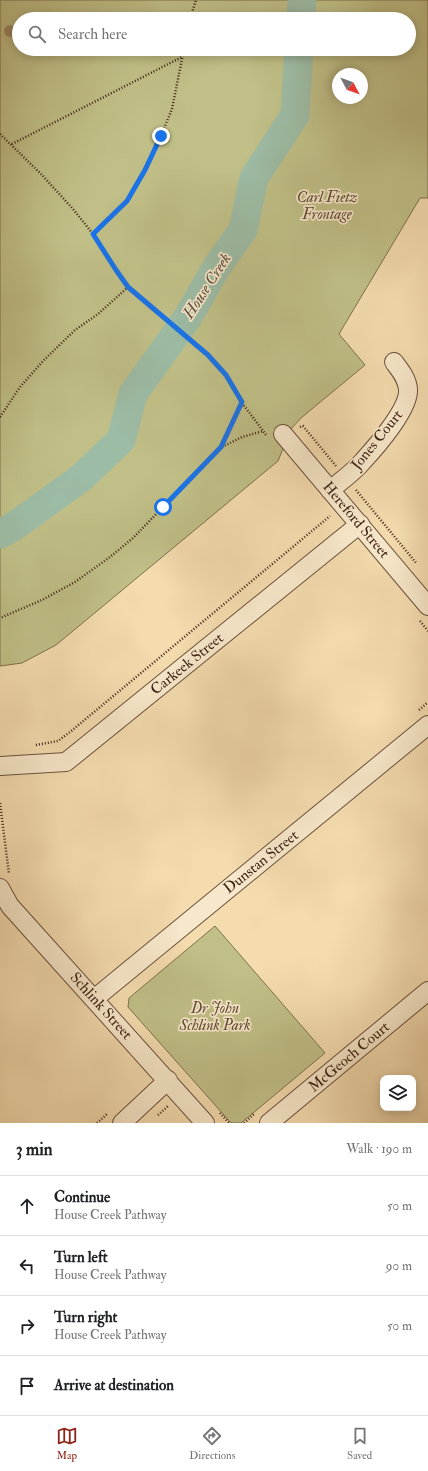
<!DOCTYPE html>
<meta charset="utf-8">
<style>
:root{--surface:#fff;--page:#f6f6f6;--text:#202124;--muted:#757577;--line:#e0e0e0;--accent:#8f2418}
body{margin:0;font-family:"IM FELL Double Pica",serif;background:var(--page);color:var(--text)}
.controls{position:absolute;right:12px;bottom:12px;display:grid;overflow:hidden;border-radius:8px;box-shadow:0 2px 10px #0003}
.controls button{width:36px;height:36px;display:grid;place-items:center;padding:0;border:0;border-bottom:1px solid var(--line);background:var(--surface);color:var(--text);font:20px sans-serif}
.compass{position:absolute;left:332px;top:68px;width:36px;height:36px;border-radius:50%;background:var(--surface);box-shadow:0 2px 10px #0003;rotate:131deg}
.stop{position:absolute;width:12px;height:12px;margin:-9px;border:3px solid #1a73e8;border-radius:50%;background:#fff}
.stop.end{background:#1a73e8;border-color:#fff;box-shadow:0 1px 4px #0008}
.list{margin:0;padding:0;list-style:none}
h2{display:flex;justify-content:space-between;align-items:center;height:52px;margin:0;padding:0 16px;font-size:17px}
h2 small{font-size:13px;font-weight:400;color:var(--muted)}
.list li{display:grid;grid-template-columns:26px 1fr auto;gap:12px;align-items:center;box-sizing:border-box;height:60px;padding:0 16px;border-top:1px solid var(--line)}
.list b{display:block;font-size:15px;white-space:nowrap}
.list p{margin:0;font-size:13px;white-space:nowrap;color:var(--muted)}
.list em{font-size:13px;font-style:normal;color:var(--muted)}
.icon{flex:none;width:22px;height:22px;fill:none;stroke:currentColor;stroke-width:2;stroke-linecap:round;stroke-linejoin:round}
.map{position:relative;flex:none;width:428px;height:1123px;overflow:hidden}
.search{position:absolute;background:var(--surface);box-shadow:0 2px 10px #0003;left:12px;right:12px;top:12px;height:44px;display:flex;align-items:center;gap:10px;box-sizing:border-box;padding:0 14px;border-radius:22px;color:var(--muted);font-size:15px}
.sheet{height:292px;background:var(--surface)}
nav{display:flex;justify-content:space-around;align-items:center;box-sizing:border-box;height:56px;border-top:1px solid var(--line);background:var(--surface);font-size:11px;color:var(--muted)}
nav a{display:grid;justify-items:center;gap:2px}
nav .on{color:var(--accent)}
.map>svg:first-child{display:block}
</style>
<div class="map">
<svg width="428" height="1123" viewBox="0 0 428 1123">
<rect width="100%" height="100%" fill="#f4dcaf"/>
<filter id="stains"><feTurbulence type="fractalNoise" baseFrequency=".005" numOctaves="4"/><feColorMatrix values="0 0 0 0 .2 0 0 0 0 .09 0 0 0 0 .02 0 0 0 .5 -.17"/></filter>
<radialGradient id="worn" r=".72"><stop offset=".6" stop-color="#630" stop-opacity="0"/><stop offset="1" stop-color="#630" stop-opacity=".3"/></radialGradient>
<g fill="#c0bf87" stroke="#7e704e" fill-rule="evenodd">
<path d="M0 0H428V198H420L339 334 365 365 301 418 291 429 278 461 56 645 22 663 0 666ZM19 19H409V49H19ZM338 74H362V98H338Z"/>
<polygon points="215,926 325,1053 241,1123 231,1123 128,1007 129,998"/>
</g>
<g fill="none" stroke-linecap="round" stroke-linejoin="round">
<g stroke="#9dbca5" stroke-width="29">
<polyline points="301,19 302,0"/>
<polyline points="0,534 13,527 81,478 121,440 133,394 188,317 218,265 243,230 254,178 295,115 299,49"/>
</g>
<g stroke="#6a503c" stroke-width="20">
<g id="minor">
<polyline points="283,434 428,606"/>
<path d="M330 490C341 481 354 472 363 461 376 447 410 408 408 389 407 378 400 370 394 362"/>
<polyline points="0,766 66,762 360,524"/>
<polyline points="0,888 10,906 205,1123"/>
<polyline points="94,999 428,725"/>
<polyline points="122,1123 168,1080"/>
<polyline points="269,1123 428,991"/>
</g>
</g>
<g stroke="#3c2115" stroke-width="2.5" stroke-dasharray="1 2" stroke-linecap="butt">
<polyline points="190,19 196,0"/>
<polyline points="0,134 42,175 73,209 93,234 107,257 128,287 208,355 226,375 242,402 221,447 133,538 110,557 75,582 42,600 0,618"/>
<polyline points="12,144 182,57"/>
<polyline points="93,234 127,201 156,148 172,109 184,49"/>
<polyline points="242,403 264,432"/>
<polyline points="0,417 20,387 43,361 75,330 98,314 128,287"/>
<polyline points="300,427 303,426 336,466"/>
<polyline points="222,447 242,437 263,431 266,435"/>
<polyline points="356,490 417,564"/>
<polyline points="420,621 428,631"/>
<polyline points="419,710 428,702"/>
<polyline points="36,745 58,741 70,732 330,516"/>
<polyline points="0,803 9,874"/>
<polyline points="220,1113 229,1123"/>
<polyline points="158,1115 168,1106"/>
<polyline points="97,1123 107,1114"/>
<polyline points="244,1123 254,1114"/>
</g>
<use href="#minor" stroke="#f8e8cb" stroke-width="18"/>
</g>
<circle fill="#a18b6a" cx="10" cy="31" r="6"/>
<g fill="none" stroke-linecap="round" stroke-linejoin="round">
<polyline stroke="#1a73e8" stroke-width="5" points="161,136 145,170 127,201 93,234 116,270 128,287 208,355 226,375 242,402 221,447 163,507"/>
</g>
<g text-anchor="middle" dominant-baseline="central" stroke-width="3.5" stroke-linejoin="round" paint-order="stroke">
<g font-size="15" font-style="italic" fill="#5d4832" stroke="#f8e8cb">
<text x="327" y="197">Carl Fietz<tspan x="327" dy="17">Frontage</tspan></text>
<text x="215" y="1008">Dr John<tspan x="215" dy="17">Schlink Park</tspan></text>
</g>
<g font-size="15" fill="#3c2115" stroke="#f8e8cb">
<text transform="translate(377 440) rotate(-51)">Jones Court</text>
<text transform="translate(356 520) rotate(50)">Hereford Street</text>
<text transform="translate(187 664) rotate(-39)">Carkeek Street</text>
<text transform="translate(261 862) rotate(-39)">Dunstan Street</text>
<text transform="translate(101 1006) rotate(48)">Schlink Street</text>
<text transform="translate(349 1057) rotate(-40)">McGeoch Court</text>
</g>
<g font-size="16" font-style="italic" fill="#595040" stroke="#f8e8cb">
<text transform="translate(207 286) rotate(-57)">House Creek</text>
</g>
</g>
<rect width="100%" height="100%" filter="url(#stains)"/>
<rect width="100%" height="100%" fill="url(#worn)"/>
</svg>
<div class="controls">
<button><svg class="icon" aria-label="layers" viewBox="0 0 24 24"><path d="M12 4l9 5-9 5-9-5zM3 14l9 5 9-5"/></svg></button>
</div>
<svg class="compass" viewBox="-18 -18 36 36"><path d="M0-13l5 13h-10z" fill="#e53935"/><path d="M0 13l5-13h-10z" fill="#757577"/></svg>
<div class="stop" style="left:163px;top:507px"></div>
<div class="stop end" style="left:161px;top:136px"></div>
<div class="search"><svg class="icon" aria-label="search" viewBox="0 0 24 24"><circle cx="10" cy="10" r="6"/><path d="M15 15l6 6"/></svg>Search here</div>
</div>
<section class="sheet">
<h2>3 min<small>Walk · 190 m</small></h2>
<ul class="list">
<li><svg class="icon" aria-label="ahead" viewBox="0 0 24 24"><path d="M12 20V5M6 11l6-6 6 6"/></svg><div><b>Continue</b><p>House Creek Pathway</p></div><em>50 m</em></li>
<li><svg class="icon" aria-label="left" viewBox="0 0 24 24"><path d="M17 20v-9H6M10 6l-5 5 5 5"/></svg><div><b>Turn left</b><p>House Creek Pathway</p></div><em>90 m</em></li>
<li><svg class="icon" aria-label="right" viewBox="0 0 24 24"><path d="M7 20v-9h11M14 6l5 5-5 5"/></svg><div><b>Turn right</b><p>House Creek Pathway</p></div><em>50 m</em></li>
<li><svg class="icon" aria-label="arrive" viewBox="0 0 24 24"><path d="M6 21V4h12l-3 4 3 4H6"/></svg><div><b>Arrive at destination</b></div></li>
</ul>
</section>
<nav>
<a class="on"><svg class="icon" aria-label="map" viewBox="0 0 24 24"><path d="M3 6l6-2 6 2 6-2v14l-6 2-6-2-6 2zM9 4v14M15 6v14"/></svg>Map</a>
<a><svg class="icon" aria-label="directions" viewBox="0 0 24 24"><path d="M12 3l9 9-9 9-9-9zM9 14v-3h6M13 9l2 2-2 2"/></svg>Directions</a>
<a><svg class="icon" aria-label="saved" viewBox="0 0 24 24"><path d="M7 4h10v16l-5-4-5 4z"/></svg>Saved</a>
</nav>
